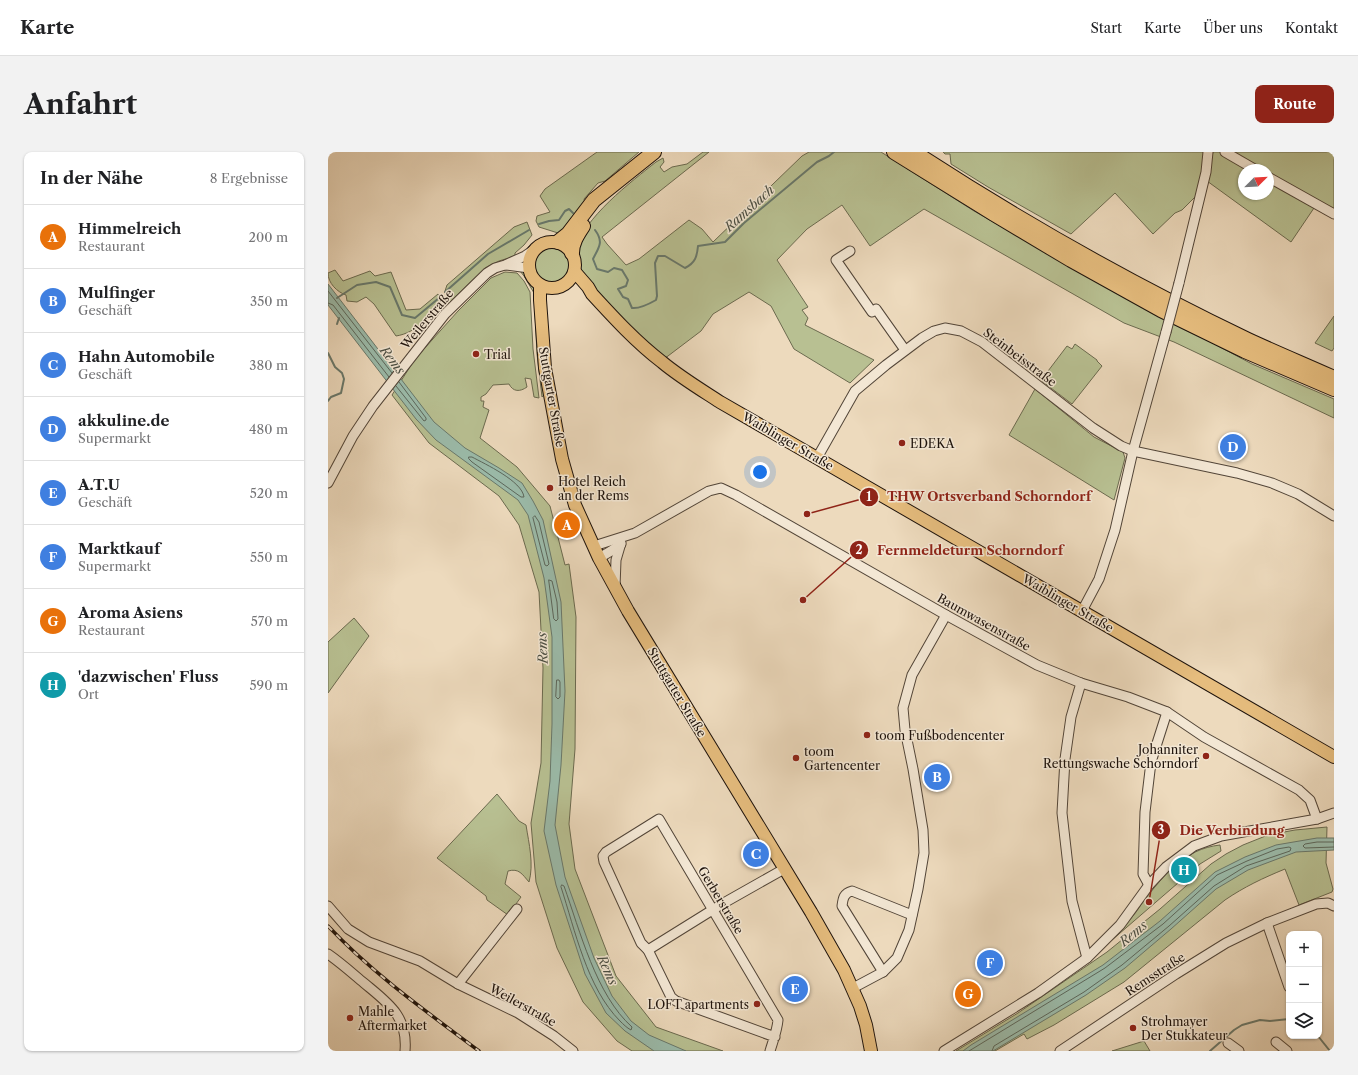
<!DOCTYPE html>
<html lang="de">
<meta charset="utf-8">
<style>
:root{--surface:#fff;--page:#f2f2f2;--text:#202124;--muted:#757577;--line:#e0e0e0;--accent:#8f2418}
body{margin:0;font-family:"Libre Caslon Text",serif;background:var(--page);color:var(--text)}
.controls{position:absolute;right:12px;bottom:12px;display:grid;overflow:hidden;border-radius:8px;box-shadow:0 1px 3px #0004}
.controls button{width:36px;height:36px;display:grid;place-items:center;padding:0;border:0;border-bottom:1px solid var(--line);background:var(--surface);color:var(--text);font:20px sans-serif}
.compass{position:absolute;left:910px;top:12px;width:36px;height:36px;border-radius:50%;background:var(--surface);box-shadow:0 1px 3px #0004;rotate:66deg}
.you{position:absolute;left:432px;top:320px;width:14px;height:14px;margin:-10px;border:3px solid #fff;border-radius:50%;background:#1a73e8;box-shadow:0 0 0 6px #1a73e833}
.badge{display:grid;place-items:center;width:26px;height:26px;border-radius:50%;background:var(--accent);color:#fff;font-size:13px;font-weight:700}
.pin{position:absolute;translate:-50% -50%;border:2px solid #fff;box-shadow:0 1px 4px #0006}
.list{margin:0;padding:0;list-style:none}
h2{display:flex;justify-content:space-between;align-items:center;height:52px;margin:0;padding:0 16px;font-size:17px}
h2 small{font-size:13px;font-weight:400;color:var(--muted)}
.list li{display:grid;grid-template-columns:26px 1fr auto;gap:12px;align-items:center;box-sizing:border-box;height:64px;padding:0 16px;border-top:1px solid var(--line)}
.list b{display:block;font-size:15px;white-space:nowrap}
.list p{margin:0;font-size:13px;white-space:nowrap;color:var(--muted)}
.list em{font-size:13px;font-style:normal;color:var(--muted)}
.icon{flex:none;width:22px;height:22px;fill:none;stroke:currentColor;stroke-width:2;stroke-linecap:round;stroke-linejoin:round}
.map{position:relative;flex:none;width:1006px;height:899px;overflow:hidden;border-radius:8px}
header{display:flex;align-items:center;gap:24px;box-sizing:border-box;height:56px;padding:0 20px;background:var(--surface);border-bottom:1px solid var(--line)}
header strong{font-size:19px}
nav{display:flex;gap:22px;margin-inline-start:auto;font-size:14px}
.intro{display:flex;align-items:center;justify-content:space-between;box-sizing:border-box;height:96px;padding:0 24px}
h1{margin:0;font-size:28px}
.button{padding:10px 18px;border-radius:8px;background:var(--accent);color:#fff;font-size:14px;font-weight:700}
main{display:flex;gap:24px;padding:0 24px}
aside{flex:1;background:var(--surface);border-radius:8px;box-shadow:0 1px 3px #0004}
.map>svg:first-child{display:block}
</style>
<header>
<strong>Karte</strong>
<nav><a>Start</a><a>Karte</a><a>Über uns</a><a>Kontakt</a></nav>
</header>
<div class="intro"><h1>Anfahrt</h1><a class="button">Route</a></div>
<main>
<aside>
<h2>In der Nähe<small>8 Ergebnisse</small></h2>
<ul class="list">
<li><span class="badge" style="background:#e8710a">A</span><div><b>Himmelreich</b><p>Restaurant</p></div><em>200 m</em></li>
<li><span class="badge" style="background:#3f7fe0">B</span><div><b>Mulfinger</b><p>Geschäft</p></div><em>350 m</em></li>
<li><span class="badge" style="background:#3f7fe0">C</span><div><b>Hahn Automobile</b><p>Geschäft</p></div><em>380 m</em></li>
<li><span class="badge" style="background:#3f7fe0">D</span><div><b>akkuline.de</b><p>Supermarkt</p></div><em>480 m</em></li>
<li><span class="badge" style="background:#3f7fe0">E</span><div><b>A.T.U</b><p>Geschäft</p></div><em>520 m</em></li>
<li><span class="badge" style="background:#3f7fe0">F</span><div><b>Marktkauf</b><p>Supermarkt</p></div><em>550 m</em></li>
<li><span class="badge" style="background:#e8710a">G</span><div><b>Aroma Asiens</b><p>Restaurant</p></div><em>570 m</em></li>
<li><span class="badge" style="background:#0f9aa8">H</span><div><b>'dazwischen' Fluss</b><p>Ort</p></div><em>590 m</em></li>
</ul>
</aside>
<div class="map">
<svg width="1006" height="899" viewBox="0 0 1006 899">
<rect width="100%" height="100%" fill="#eddabd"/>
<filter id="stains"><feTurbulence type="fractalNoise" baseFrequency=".005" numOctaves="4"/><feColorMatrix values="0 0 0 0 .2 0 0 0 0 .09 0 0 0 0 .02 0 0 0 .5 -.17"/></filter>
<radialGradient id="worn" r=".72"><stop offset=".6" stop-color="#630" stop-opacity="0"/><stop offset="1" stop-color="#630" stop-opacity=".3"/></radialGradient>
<g fill="#b8c092" stroke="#6b6a4f">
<polygon points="269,0 311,0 277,29 270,31 256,47 257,51 240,74 230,81 211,75 208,69 209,64 222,60 212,44 217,37"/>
<path d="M375 0H381L274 85 279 92 298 113 311 107 361 68 374 77 385 90 474 4 481 0H553L646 59 770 130 924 212 1006 247V266L846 190 796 171 596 57 542 94 514 53 479 77 449 108 480 155 474 158 480 166 477 173 546 208 522 231 466 197 443 154 421 140 385 162 373 179 336 207 320 195 252 122C251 118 251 114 251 110 250 106 247 102 248 98 254 67 304 29 328 10L335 6 336 10 332 15 336 20 344 15 359 12Z"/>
<polygon points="615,0 876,0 877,3 870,42 854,58 847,61 825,82 787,41 743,82 660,35 623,12 622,2 617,2"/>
<polygon points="885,0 892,0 922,18 916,18 916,42 940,42 940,29 986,56 963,90 879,29"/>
<polygon points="902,0 1006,0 1006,59 940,22 940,18 933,18"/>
<polygon points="199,70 204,83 196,93 187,101 187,104 171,109 157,116 121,151 117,139 119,133 186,75"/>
<circle cx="224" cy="113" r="20"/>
<path d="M7 118 15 129 42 119 47 124 63 120 78 158 92 157 110 142 113 148C103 164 88 181 68 184L46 152 38 145 29 150 19 149 18 143C9 140 0 131 0 121Z"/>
<polygon points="192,119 197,120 207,135 217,242 214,245 209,202 206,141 196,124"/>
<path d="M177 120 189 121 196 129 202 140 205 197 211 246 206 245 203 227 197 226 199 235C192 240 185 240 181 232L165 233 158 242 153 245V249H156L155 255 161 258 152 286 189 315 222 354 237 413 241 412 248 465 247 597 241 672 247 717 288 824 328 875 395 899H304L289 889 255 850 229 796 208 730 203 671 213 611 215 516 211 440 191 373 171 344 101 291 64 243 87 207 130 159 163 126Z"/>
<polygon points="1006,164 1006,196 1004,199 987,191"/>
<polygon points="747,192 769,208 769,209 774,214 744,252 715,230 714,227 739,194 744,197"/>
<polygon points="707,237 766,285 795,300 797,306 786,348 681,283"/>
<polygon points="26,466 41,484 0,541 0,490"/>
<path d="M169 642 191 669 198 673C201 692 206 712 201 730 194 722 191 716 180 719L177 732 193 745 180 763 159 748 158 744 109 706Z"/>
<path d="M999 675 998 711 1005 737 1004 740 971 753 957 717C935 726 916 735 897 748L796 830 726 873 699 887 696 882 667 899H628L690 861 779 800 832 757 883 712 898 702 915 693 940 683 967 678Z"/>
<path d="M892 693 893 699 872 712 784 788C795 776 806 764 815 750 836 723 856 697 892 693Z"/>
<polygon points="816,889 822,899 784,899"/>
</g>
<g fill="#9bbbaa" stroke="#69786b">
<polygon points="0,132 106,270 137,296 171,316 194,331 205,349 215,368 233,450 237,539 233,613 227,673 237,725 266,806 284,844 303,869 321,883 358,899 326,899 297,879 278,861 257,822 228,733 216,679 222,629 224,572 224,485 216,426 200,363 190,348 108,288 88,267 0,153"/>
<polygon points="989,686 1006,686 1006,698 968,700 920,718 888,737 843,777 797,816 758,843 665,899 635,899 643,893 775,813 832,769 887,720 917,705 948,693"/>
</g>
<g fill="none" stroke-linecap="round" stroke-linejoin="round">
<g stroke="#5c675b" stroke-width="1">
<polyline points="0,139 64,221"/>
<polyline points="0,151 5,153 61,225"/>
<polyline points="68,234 96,269 98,268 98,266 71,230"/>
<path d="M141 305H144C157 312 194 329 196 345H193L144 310 141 307Z"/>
<polygon points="207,364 211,370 221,412 219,414 217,413 205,366"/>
<polygon points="221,428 224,429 229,450 230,467 228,469 226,467"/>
<polygon points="229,528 231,528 232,530 232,545 230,547 228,545"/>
<polyline points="1006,690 989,690 977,692 975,694 977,696 1006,695"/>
<path d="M234 733 236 734C252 779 268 843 304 875L303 878C299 876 295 872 292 869 259 836 247 778 233 735Z"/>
<polyline points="641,899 777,816 835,772 889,723 919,709 949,697 961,695 963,696 962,699 918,714 886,734 841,774 794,813 756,840 666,894 664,899"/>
</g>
<g stroke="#69786b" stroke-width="2">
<polyline points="211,72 221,69 231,68 237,59 241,57 245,61"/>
<path d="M267 78C276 90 271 95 265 107L269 117 280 120 286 116 294 118 300 128 298 134 290 137 295 145 300 147 304 156C312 157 321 152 328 148L329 144 327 111 330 104H337L357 116C367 111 369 105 370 94L397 90 416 71 489 10 501 4 506 0"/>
<polyline points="117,140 160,102 201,78"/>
<polyline points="9,146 29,133 48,130 62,135 74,163 87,166 111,146"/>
<polyline points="9,172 11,166"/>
<polyline points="0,201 7,215 14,221 16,227 13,241 3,245 0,249"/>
<polyline points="990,884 1002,899"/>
<polyline points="882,899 906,878 914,873 932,868 942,869 961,867"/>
</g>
<g stroke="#524538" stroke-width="11">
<g id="minor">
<polyline points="897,0 928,18"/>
<polyline points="940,25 1006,62"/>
<polyline points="522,99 508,108 544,160 548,157 577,198"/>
<polyline points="178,113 201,116"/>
<polyline points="851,131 878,20 880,0"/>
<polyline points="489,306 527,239 558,213 594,186 606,179 617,176 633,179 654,190 765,276 793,294 805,299 909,321 944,331 970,342 1006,364"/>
<polyline points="0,331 25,284 45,254 117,162 159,121 167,116 177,113 197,104 207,97"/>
<polyline points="266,394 307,381 381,339 393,336 408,343 618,463 709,513 753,531 800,545 839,560 876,585 971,638 982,648 989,667"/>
<polyline points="271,406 283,399 293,392"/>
<polyline points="287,435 288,408 293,391"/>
<polyline points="754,459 771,427 787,378 805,299 838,180"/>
<polyline points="753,531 743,565 737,607 734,661 744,749 759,806"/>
<polyline points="821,733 815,722 817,660 823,610 839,560"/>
<polyline points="0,754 20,777 41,790 92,809 130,832 190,861 226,884 245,899"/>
<polyline points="939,771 961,835"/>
<polyline points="320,798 394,752 456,717"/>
<path d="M0 802C13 811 24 821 36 831 60 851 80 864 77 899"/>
<path d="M555 820 514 754C515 746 516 741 524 739L584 763"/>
<polyline points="130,832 189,757"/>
<polyline points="525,836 555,820 569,806 581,778 590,737 596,701 595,678 585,617 577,578 575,556 584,523 618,463"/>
<polyline points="948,890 959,899"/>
<polyline points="900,891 911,899"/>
<path d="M442 899C445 889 449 879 450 868L331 667 278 700 275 704 276 710 313 791 320 798 343 845 348 849 447 885"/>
<polyline points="616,899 710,841 759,806 792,773 821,733 838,715 866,694 893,684 989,667 1006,661"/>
<polyline points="732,899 848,822 898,791 939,771 988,752 1000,751 1006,754"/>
</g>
</g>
<g stroke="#1e130c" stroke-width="14">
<g id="major">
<circle cx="224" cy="113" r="23"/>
<path d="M247 120 260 135 264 142C286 166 308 190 334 210 352 225 372 237 392 250L1006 605"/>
<polyline points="212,133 212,148 217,216 234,307 247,353 271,406 300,459 483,760 516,818 532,854 538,873 543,899"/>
</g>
</g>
<g stroke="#1e130c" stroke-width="16">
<g id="highway">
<polyline points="566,0 666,62 743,108 833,158 917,199 1006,237"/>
<path d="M586 0C693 70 805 133 920 188 948 201 977 213 1006 226"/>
<polyline points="230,90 240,82 266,48 326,0"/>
<path d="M244 101C244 91 249 83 255 74"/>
</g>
</g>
<use href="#minor" stroke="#f3e7d4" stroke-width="9"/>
<use href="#major" stroke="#e6bd7e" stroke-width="12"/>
<use href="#highway" stroke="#e6bd7e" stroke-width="14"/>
<g stroke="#1e130c" stroke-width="3.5">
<path id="rail" d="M0 774C45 822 99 860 151 899"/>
</g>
<use href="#rail" stroke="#f3e7d4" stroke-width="2" stroke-dasharray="6" stroke-linecap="butt"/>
<g stroke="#524538" stroke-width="11" stroke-linecap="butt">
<polyline id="minor-bridge" points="838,180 851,131"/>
</g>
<use href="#minor-bridge" stroke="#f3e7d4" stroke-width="9"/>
</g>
<g fill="#8f2418" stroke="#f3e7d4" stroke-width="1.5">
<circle cx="148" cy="202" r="4"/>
<circle cx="574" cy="291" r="4"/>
<circle cx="222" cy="336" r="4"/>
<circle cx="539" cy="583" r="4"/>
<circle cx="878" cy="604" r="4"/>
<circle cx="468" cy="606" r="4"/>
<circle cx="429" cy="852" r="4"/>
<circle cx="22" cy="866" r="4"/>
<circle cx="805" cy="876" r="4"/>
</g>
<g text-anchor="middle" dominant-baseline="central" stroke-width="3" stroke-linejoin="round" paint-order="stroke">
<g font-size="12" fill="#1e130c" stroke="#f3e7d4">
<text transform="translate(99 167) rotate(-50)">Weilerstraße</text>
<text transform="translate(692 205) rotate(37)">Steinbeisstraße</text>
<text transform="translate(224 245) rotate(80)">Stuttgarter Straße</text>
<text transform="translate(460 289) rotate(30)">Waiblinger Straße</text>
<text transform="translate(740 451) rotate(30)">Waiblinger Straße</text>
<text transform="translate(656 470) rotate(29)">Baumwasenstraße</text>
<text transform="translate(349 540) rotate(59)">Stuttgarter Straße</text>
<text transform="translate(393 748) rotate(59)">Gerberstraße</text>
<text transform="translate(827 822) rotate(-33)">Remsstraße</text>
<text transform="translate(195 853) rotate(29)">Weilerstraße</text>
</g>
<g font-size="12" fill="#1e130c" stroke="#f3e7d4" text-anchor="start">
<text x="156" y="202">Trial</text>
<text x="582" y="291">EDEKA</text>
<text x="230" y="329">Hotel Reich<tspan x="230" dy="14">an der Rems</tspan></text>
<text x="547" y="583">toom Fußbodencenter</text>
<text x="870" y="597" text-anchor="end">Johanniter<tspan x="870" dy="14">Rettungswache Schorndorf</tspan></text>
<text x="476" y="599">toom<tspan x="476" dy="14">Gartencenter</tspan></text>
<text x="421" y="852" text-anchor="end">LOFT apartments</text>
<text x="30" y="859">Mahle<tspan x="30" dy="14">Aftermarket</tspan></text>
<text x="813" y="869">Strohmayer<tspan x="813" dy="14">Der Stukkateur</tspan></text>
</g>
<g font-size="13" font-style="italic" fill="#4a4e43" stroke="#f3e7d4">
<text transform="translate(421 56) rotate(-42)">Ramsbach</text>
<text transform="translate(65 208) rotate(52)">Rems</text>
<text transform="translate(214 496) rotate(-93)">Rems</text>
<text transform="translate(805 781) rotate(-40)">Rems</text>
<text transform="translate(280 818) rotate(65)">Rems</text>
</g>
</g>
<path fill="none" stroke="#8f2418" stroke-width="1.5" d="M479 362L541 345M475 448L531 398M821 750L833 678"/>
<g fill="#8f2418" stroke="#f3e7d4" stroke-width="1.5">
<circle cx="479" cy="362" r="4"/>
<circle cx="475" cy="448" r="4"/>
<circle cx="821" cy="750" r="4"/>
<circle cx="541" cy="345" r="10"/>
<circle cx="531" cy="398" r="10"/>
<circle cx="833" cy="678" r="10"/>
</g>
<g font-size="12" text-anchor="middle" font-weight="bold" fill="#fff">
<text x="541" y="349">1</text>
<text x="531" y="402">2</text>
<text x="833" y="682">3</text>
</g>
<g font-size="13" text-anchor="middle" font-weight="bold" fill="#8f2418" stroke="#f3e7d4" stroke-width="3" stroke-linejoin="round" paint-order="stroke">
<text x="661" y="349">THW Ortsverband Schorndorf</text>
<text x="642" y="403">Fernmeldeturm Schorndorf</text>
<text x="904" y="683">Die Verbindung</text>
</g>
<rect width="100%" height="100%" filter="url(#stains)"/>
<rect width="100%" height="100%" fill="url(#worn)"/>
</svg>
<div class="controls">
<button>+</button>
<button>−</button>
<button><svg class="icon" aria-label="layers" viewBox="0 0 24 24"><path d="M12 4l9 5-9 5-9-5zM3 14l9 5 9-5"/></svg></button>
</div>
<svg class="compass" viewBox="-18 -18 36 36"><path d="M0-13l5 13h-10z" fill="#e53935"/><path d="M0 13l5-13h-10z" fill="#757577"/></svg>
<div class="you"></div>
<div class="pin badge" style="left:239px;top:373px;background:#e8710a">A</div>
<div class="pin badge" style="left:609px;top:625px;background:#3f7fe0">B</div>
<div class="pin badge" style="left:428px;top:702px;background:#3f7fe0">C</div>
<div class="pin badge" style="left:905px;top:295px;background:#3f7fe0">D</div>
<div class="pin badge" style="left:467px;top:837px;background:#3f7fe0">E</div>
<div class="pin badge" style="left:662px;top:811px;background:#3f7fe0">F</div>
<div class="pin badge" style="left:640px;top:842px;background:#e8710a">G</div>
<div class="pin badge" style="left:856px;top:718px;background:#0f9aa8">H</div>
</div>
</main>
